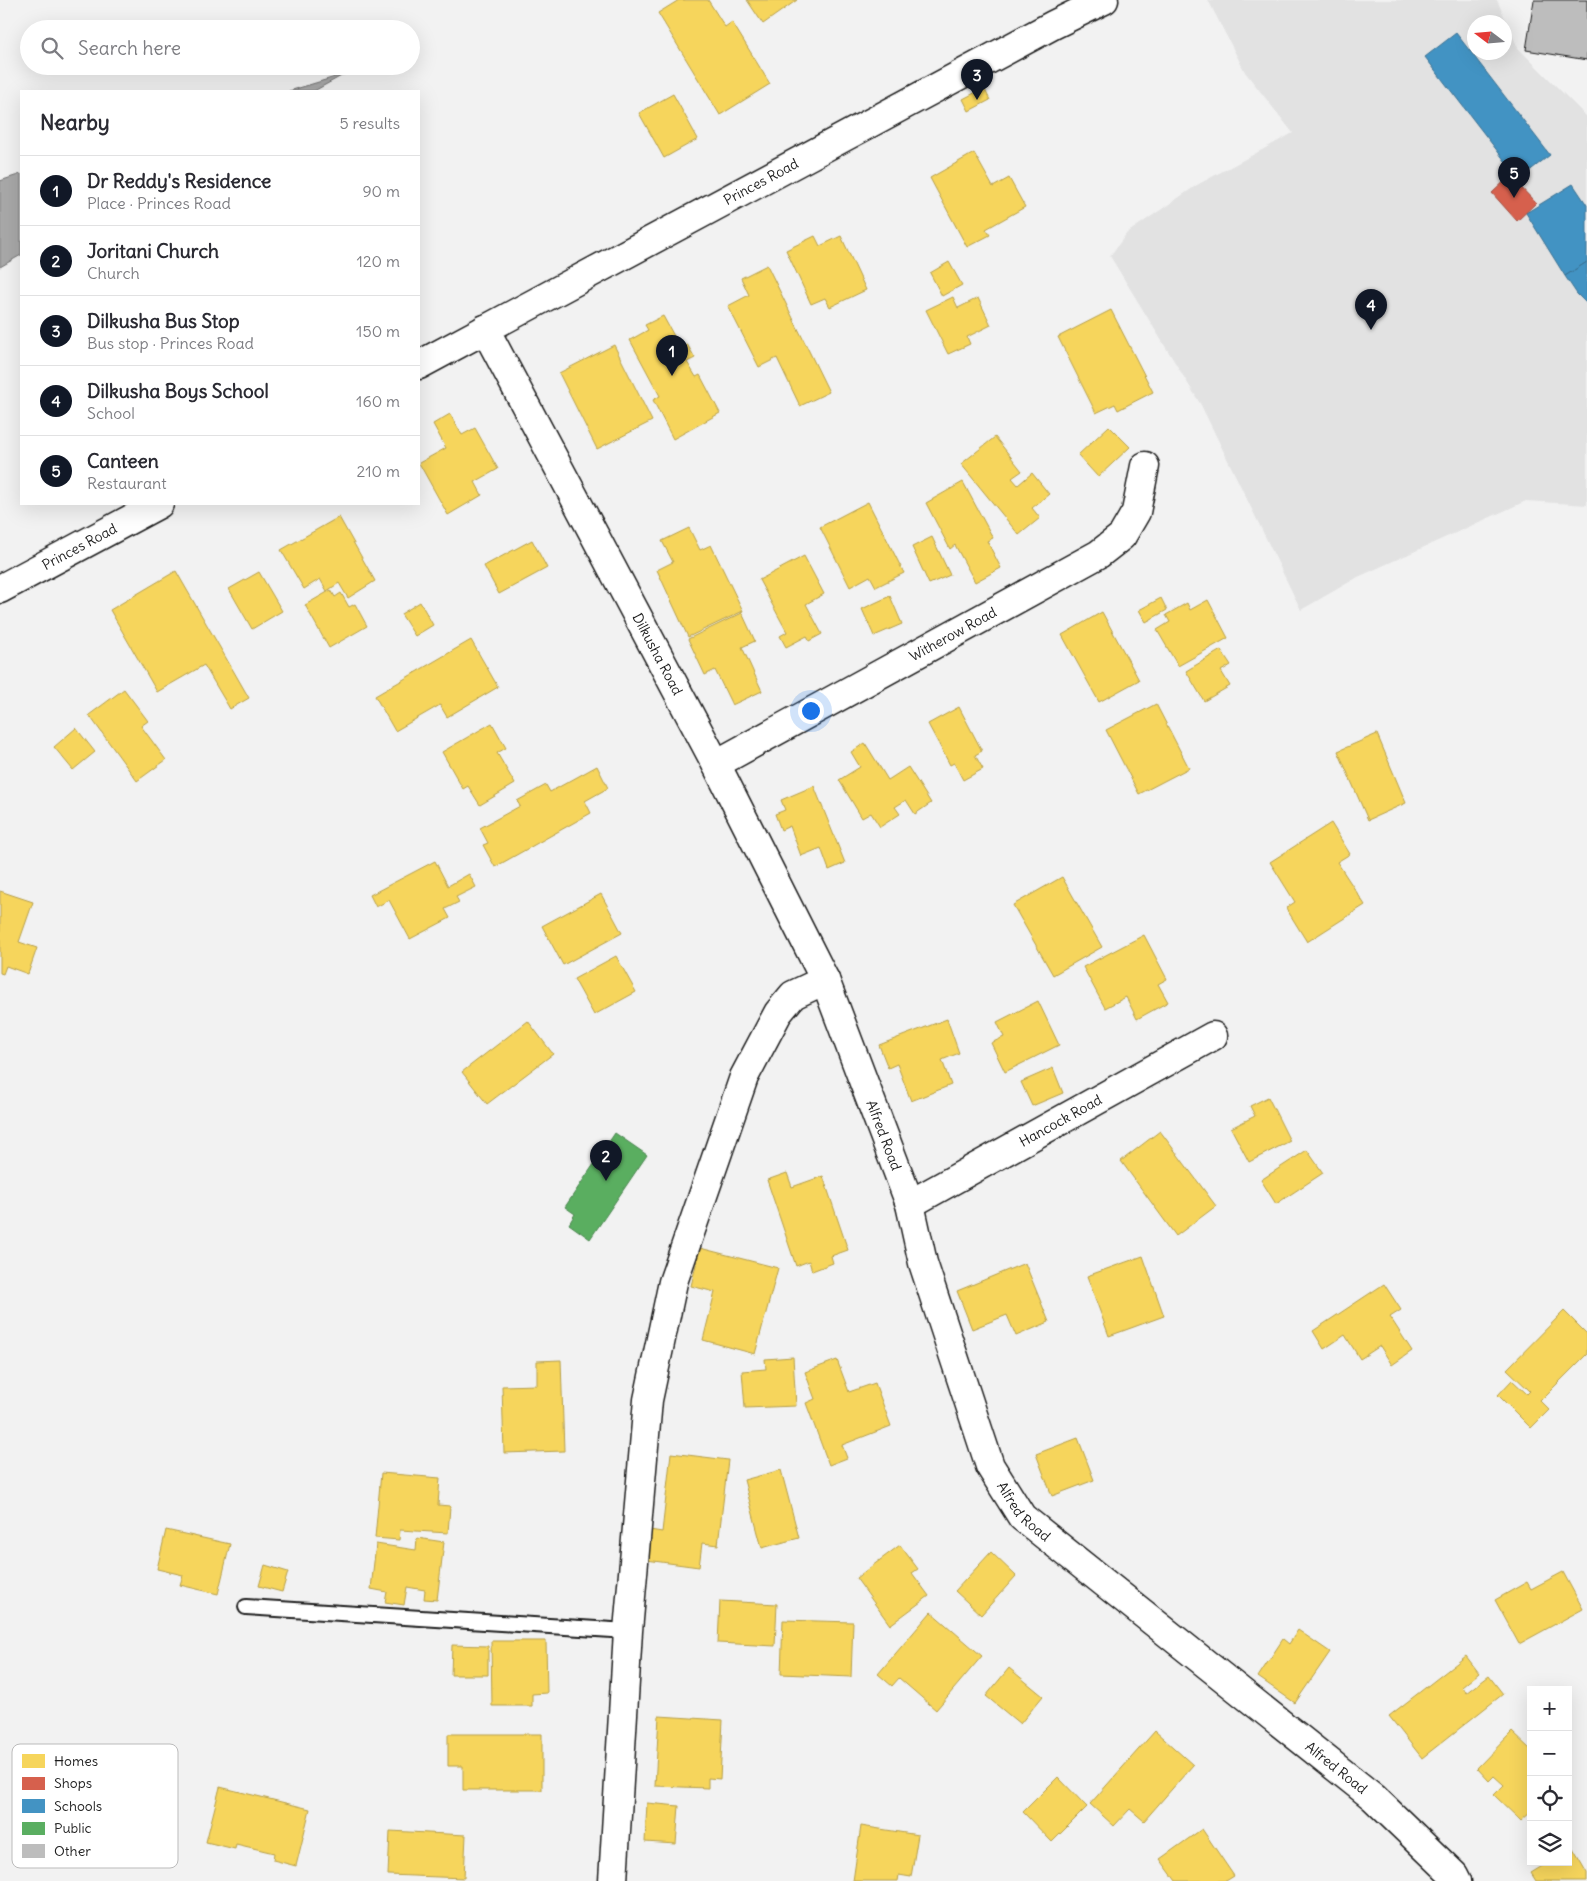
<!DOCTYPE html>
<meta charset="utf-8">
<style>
:root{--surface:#fff;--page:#f7f7f7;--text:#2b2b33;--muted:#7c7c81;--line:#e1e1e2;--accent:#111827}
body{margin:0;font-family:Delius,sans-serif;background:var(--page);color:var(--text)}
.controls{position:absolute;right:15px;bottom:15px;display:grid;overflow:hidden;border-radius:0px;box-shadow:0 5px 20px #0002}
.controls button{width:45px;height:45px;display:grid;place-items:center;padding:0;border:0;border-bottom:1px solid var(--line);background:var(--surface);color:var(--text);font:25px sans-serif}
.compass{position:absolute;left:1467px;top:15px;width:45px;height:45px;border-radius:50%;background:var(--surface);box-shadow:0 5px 20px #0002;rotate:286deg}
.you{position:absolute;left:810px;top:710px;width:18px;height:18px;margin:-12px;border:4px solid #fff;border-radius:50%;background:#1a73e8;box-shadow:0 0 0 8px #1a73e833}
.badge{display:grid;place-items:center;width:32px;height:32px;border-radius:50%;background:var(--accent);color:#fff;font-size:16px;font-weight:700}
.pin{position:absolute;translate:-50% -41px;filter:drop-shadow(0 1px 2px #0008)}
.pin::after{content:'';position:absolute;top:26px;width:18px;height:15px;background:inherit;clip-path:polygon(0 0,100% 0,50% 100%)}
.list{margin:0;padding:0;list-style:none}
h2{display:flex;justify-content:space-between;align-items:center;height:65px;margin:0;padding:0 20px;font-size:21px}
h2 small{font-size:16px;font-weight:400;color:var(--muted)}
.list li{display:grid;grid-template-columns:32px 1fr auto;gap:15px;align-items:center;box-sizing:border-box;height:70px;padding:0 20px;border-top:1px solid var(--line)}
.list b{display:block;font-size:19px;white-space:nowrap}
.list p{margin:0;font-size:16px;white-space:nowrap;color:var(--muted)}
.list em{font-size:16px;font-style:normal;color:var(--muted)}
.icon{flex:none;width:28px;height:28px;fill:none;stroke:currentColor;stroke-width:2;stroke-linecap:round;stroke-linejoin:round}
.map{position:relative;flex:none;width:1587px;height:1881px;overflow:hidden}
.search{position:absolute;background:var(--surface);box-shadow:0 5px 20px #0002;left:20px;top:20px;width:400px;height:55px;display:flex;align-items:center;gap:12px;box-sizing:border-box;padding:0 18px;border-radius:28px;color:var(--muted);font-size:19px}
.panel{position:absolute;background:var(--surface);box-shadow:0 5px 20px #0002;left:20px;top:90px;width:400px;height:415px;border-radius:0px}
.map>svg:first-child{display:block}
</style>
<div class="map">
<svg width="1587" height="1881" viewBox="0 0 1587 1881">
<rect width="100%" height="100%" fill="#f2f2f2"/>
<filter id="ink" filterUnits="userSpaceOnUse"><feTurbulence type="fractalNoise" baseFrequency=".02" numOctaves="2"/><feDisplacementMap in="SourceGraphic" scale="10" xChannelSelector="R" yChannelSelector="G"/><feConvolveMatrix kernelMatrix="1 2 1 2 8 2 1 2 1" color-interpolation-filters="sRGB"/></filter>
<g filter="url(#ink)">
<path fill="#e2e2e2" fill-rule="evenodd" d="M1208 0H1497L1518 48 1587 117V505L1526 501 1358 577 1301 610 1201 405 1110 256 1127 233 1197 185 1293 133 1245 72ZM1474 22H1504V52H1474Z"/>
<g fill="#a8a8a8" stroke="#707070">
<polygon points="345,74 314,91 289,91"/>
<polygon points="21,174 21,255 0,267 0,181"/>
</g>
<g fill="#f6d55c" stroke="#b59e49">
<polygon points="679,0 708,0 725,27 732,22 770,84 720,115 658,13"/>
<polygon points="747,0 797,0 763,24"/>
<polygon points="984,88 990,100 969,111 963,99"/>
<polygon points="673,94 698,139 664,158 639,113"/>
<polygon points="974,153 993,187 1009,178 1025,207 986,229 990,235 967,247 930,178"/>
<polygon points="815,236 820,246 841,236 866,290 830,307 825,298 811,304 786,250"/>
<polygon points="949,262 962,285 942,296 930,273"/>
<polygon points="767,265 829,392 800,406 777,358 759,367 728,306 749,295 741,278"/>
<polygon points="953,297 958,308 978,298 991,325 967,337 970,344 948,354 926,310"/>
<polygon points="1111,310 1153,392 1118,410 1115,404 1096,413 1058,337"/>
<polygon points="663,316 680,347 687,344 695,358 687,362 696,377 700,375 720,413 673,439 653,400 660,396 630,340 648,330 645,325"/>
<polygon points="614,345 652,421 597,449 559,373"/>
<polygon points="450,414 462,435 475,428 498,469 475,482 482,495 448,515 419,463 446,448 433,424"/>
<polygon points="1109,426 1130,447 1098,477 1078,455"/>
<polygon points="995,437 1022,471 1012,478 1018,485 1032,473 1049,494 1032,508 1040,518 1019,535 961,464"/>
<polygon points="963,482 993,538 987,541 1001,568 975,582 955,545 950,549 926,503"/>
<polygon points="868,502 904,573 876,587 870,576 850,587 820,527"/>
<polygon points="339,517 375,581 348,598 339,583 327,591 320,579 304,589 281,550"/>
<polygon points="689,528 700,550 711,545 743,611 688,637 657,570 673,562 662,541"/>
<polygon points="932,537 950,575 929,584 912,547"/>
<polygon points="532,540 547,568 499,594 484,566"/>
<polygon points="804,556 824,594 806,604 822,634 809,641 807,636 786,647 780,636 787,632 759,580"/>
<polygon points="176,571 249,698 230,709 204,665 157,692 110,610"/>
<polygon points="259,572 282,611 252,629 229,589"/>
<polygon points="331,590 335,597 341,593 349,607 355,604 367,626 329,648 305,605"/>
<polygon points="890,596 902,624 874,636 862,609"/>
<polygon points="1161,598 1167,610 1146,622 1139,610"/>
<polygon points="1208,600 1228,638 1178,666 1157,630 1170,622 1166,615 1187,603 1190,610"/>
<polygon points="420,602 433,625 415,636 401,614"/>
<polygon points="1102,612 1139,680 1099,702 1062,635"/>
<polygon points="742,613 755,641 742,647 762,691 732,705 715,670 705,675 688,639"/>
<polygon points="471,640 498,687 447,717 440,705 395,731 375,696"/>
<polygon points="1221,650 1231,665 1221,671 1230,686 1204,701 1186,671"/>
<polygon points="124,689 148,721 141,726 166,760 137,781 89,715"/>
<polygon points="1156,704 1189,768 1139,794 1106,730"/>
<polygon points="959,707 982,751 975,755 983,769 963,780 954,763 950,765 928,724"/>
<polygon points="492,723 506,748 497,753 515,784 480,805 468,786 463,789 442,752"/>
<polygon points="76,728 95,752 73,770 54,747"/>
<polygon points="1377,734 1406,803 1368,820 1338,751"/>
<polygon points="865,743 888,780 908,767 931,803 915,814 906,800 895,807 900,814 880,827 871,813 862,818 839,780 860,767 851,752"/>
<polygon points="597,766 608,788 585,801 591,813 495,867 483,845 488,843 480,828 520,806 517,801 546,785 550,792"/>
<polygon points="814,786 845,863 829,870 821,848 801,856 790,826 781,830 775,814 785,810 781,800"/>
<polygon points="1331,823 1350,854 1337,862 1365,905 1307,942 1286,908 1295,902 1270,862"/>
<polygon points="435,861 448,886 469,874 476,887 456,897 459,902 445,909 450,918 410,939 389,900 376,907 370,895"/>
<polygon points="1062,877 1102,947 1053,975 1013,905"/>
<polygon points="0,891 33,902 19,942 37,948 28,974 6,966 3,974 0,973"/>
<polygon points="601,894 622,933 563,965 542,926"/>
<polygon points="1144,935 1167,979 1158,984 1168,1002 1137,1019 1126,997 1105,1008 1083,967"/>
<polygon points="616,956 636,992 594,1015 574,979"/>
<polygon points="1038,1001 1059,1045 1005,1072 991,1043 1004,1037 997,1022"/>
<polygon points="947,1019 959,1053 942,1060 951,1085 911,1101 897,1064 888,1068 879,1045"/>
<polygon points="528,1021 553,1054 487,1104 462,1072"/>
<polygon points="1053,1068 1063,1093 1032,1106 1021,1082"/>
<polygon points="1268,1097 1290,1141 1249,1162 1231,1128 1255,1116 1250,1106"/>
<polygon points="1160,1131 1216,1206 1176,1236 1121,1161"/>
<polygon points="1307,1150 1323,1173 1276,1204 1261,1180"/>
<polygon points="787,1173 792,1187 823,1176 848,1250 831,1256 833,1263 812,1271 809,1261 796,1266 767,1180"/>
<polygon points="700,1248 778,1268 755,1354 703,1340 715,1292 691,1286"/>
<polygon points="1143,1256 1164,1316 1109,1336 1087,1276"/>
<polygon points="1025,1263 1049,1322 1016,1336 1007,1315 972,1329 957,1291"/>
<polygon points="1384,1284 1401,1310 1390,1317 1412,1351 1392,1365 1380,1346 1360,1359 1345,1335 1324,1349 1313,1331"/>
<polygon points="1564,1311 1587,1334 1587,1354 1540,1401 1549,1410 1531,1428 1498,1395 1512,1380 1527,1394 1530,1391 1507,1369"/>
<polygon points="793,1357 796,1406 745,1408 742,1371 766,1369 765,1359"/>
<polygon points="561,1360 564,1451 504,1453 502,1386 537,1385 537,1361"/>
<polygon points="837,1360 849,1392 875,1383 891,1426 842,1445 847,1458 829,1465 806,1403 815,1399 805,1372"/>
<polygon points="1078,1438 1094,1480 1052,1496 1036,1454"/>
<polygon points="671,1453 728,1460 718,1545 702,1543 699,1567 646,1560 650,1530 662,1532"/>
<polygon points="781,1470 799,1538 762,1548 744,1480"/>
<polygon points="381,1473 440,1478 438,1505 450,1506 448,1533 400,1530 399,1540 375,1538"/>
<polygon points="166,1530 230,1544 218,1594 180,1585 183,1575 157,1569"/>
<polygon points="417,1538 444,1542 437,1600 424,1599 425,1590 407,1587 404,1605 385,1602 387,1592 371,1589 376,1544 416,1550"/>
<polygon points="900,1545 918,1569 912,1573 929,1596 890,1625 856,1578"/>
<polygon points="991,1552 1016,1576 981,1615 955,1591"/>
<polygon points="265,1565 288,1572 282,1592 259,1586"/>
<polygon points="1563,1572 1583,1609 1519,1644 1495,1600 1527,1582 1531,1589"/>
<polygon points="720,1601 777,1604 775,1646 718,1643"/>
<polygon points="931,1612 982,1656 936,1710 899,1678 892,1686 878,1674"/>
<polygon points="783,1620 853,1622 851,1677 781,1674"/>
<polygon points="1298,1630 1330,1652 1295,1703 1258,1677 1283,1639 1289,1644"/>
<polygon points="491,1641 546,1641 547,1693 532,1694 532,1706 492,1706"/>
<polygon points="452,1645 488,1646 488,1675 451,1675"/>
<polygon points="1466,1656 1479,1673 1462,1687 1467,1693 1489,1676 1503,1694 1422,1758 1389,1716"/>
<polygon points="1009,1668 1043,1696 1020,1724 986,1696"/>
<polygon points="659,1716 723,1720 720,1779 708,1778 708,1788 655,1786"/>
<polygon points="1155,1731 1193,1765 1144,1821 1130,1809 1114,1826 1090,1804"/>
<polygon points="1512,1732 1531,1750 1531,1812 1521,1821 1494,1795 1504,1785 1494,1776 1489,1781 1477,1768"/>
<polygon points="448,1734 542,1734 542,1790 463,1790 463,1766 448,1766"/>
<polygon points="1058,1777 1087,1807 1052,1842 1023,1812"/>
<polygon points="220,1787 310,1809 296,1866 273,1860 274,1853 236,1844 235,1849 206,1842"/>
<polygon points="647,1803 679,1806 676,1844 645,1842"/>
<polygon points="861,1826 918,1835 911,1877 899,1875 898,1881 853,1881"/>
<polygon points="1202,1829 1234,1876 1226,1881 1176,1881 1160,1859"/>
<polygon points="390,1831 466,1835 464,1878 388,1875"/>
<polygon points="1573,1849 1587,1873 1587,1881 1536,1881 1531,1873 1549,1862 1568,1862 1568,1852"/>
</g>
<polygon fill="#d6604d" stroke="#9e4c3e" points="1510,176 1536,203 1517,221 1492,193"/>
<g fill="#4393c3" stroke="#376f91">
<polygon points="1456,33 1550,155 1519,179 1425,57"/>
<polygon points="1573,184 1587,205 1587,262 1565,276 1526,213"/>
<polygon points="1587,262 1587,304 1577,294 1565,276"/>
</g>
<polygon fill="#5aae61" stroke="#47824c" points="615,1133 647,1155 590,1239 569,1224 575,1214 565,1207"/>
<polygon fill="#bdbdbd" stroke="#1c1c1c" points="1534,0 1587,0 1587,60 1526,50"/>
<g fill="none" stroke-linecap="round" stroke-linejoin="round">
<g stroke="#1c1c1c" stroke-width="18">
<polyline id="service" points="246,1607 628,1631"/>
</g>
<g stroke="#1c1c1c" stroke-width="31">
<g id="minor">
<path id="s1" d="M716 764 1099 554 1122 536 1136 512 1145 466"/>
<path id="s2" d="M825 980 910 1204 923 1263 990 1466 1022 1517 1373 1797 1454 1875 1457 1881"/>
<path id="s3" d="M910 1204 1213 1036"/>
</g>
</g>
<g stroke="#1c1c1c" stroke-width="31">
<g id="tertiary">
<path id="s4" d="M485 329 716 764 825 980 793 995 778 1013 744 1077 673 1282 648 1400 628 1631 613 1881"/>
</g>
</g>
<g stroke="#1c1c1c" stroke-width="31">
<g id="primary">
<path id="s5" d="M419 365 1053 25 1104 0"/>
<path id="s6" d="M0 589 159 504"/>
</g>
</g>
<use href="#service" stroke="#fff" stroke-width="14"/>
<use href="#minor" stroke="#fff" stroke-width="28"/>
<use href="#tertiary" stroke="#fff" stroke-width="28"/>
<use href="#primary" stroke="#fff" stroke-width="28"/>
</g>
</g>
<g text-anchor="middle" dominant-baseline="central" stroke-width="5" stroke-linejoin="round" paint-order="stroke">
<g font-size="14" fill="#1c1c1c" stroke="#fff">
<text stroke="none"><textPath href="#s5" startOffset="388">Princes Road</textPath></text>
<text stroke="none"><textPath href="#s6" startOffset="90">Princes Road</textPath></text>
<text stroke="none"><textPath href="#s1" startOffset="270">Witherow Road</textPath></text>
<text stroke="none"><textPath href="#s4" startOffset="368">Dilkusha Road</textPath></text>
<text stroke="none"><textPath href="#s3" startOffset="172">Hancock Road</textPath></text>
<text stroke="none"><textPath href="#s2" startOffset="166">Alfred Road</textPath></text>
<text stroke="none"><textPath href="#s2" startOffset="571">Alfred Road</textPath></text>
<text stroke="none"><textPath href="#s2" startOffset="976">Alfred Road</textPath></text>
</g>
</g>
<rect x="12" y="1744" width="166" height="124" rx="8" fill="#fff" stroke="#bbb" stroke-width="1"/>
<rect x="22" y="1754" width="23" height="14" fill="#f6d55c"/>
<rect x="22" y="1777" width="23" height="13" fill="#d6604d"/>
<rect x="22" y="1799" width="23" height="14" fill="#4393c3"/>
<rect x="22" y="1822" width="23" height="13" fill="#5aae61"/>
<rect x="22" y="1844" width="23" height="14" fill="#bdbdbd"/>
<g font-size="14" fill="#1c1c1c">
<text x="54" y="1766">Homes</text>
<text x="54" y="1788">Shops</text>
<text x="54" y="1811">Schools</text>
<text x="54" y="1833">Public</text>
<text x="54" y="1856">Other</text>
</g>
</svg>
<div class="controls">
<button>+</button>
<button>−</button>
<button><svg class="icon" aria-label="locate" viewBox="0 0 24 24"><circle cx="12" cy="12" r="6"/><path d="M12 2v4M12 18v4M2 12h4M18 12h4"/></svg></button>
<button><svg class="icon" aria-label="layers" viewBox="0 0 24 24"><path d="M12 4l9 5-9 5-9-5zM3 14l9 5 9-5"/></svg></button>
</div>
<svg class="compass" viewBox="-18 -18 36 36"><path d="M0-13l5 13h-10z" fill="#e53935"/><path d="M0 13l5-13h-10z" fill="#7c7c81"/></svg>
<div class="you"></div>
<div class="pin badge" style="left:672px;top:376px">1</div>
<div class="pin badge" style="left:606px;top:1181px">2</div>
<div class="pin badge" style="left:977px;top:100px">3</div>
<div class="pin badge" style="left:1371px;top:330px">4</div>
<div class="pin badge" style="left:1514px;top:198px">5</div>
<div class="search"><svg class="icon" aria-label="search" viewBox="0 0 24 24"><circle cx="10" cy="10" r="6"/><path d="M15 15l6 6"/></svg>Search here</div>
<section class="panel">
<h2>Nearby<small>5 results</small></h2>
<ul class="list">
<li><span class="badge">1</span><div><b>Dr Reddy's Residence</b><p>Place · Princes Road</p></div><em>90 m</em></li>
<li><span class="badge">2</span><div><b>Joritani Church</b><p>Church</p></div><em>120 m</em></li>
<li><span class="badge">3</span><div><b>Dilkusha Bus Stop</b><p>Bus stop · Princes Road</p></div><em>150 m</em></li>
<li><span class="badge">4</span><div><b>Dilkusha Boys School</b><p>School</p></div><em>160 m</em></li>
<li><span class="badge">5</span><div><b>Canteen</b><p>Restaurant</p></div><em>210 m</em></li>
</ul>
</section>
</div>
